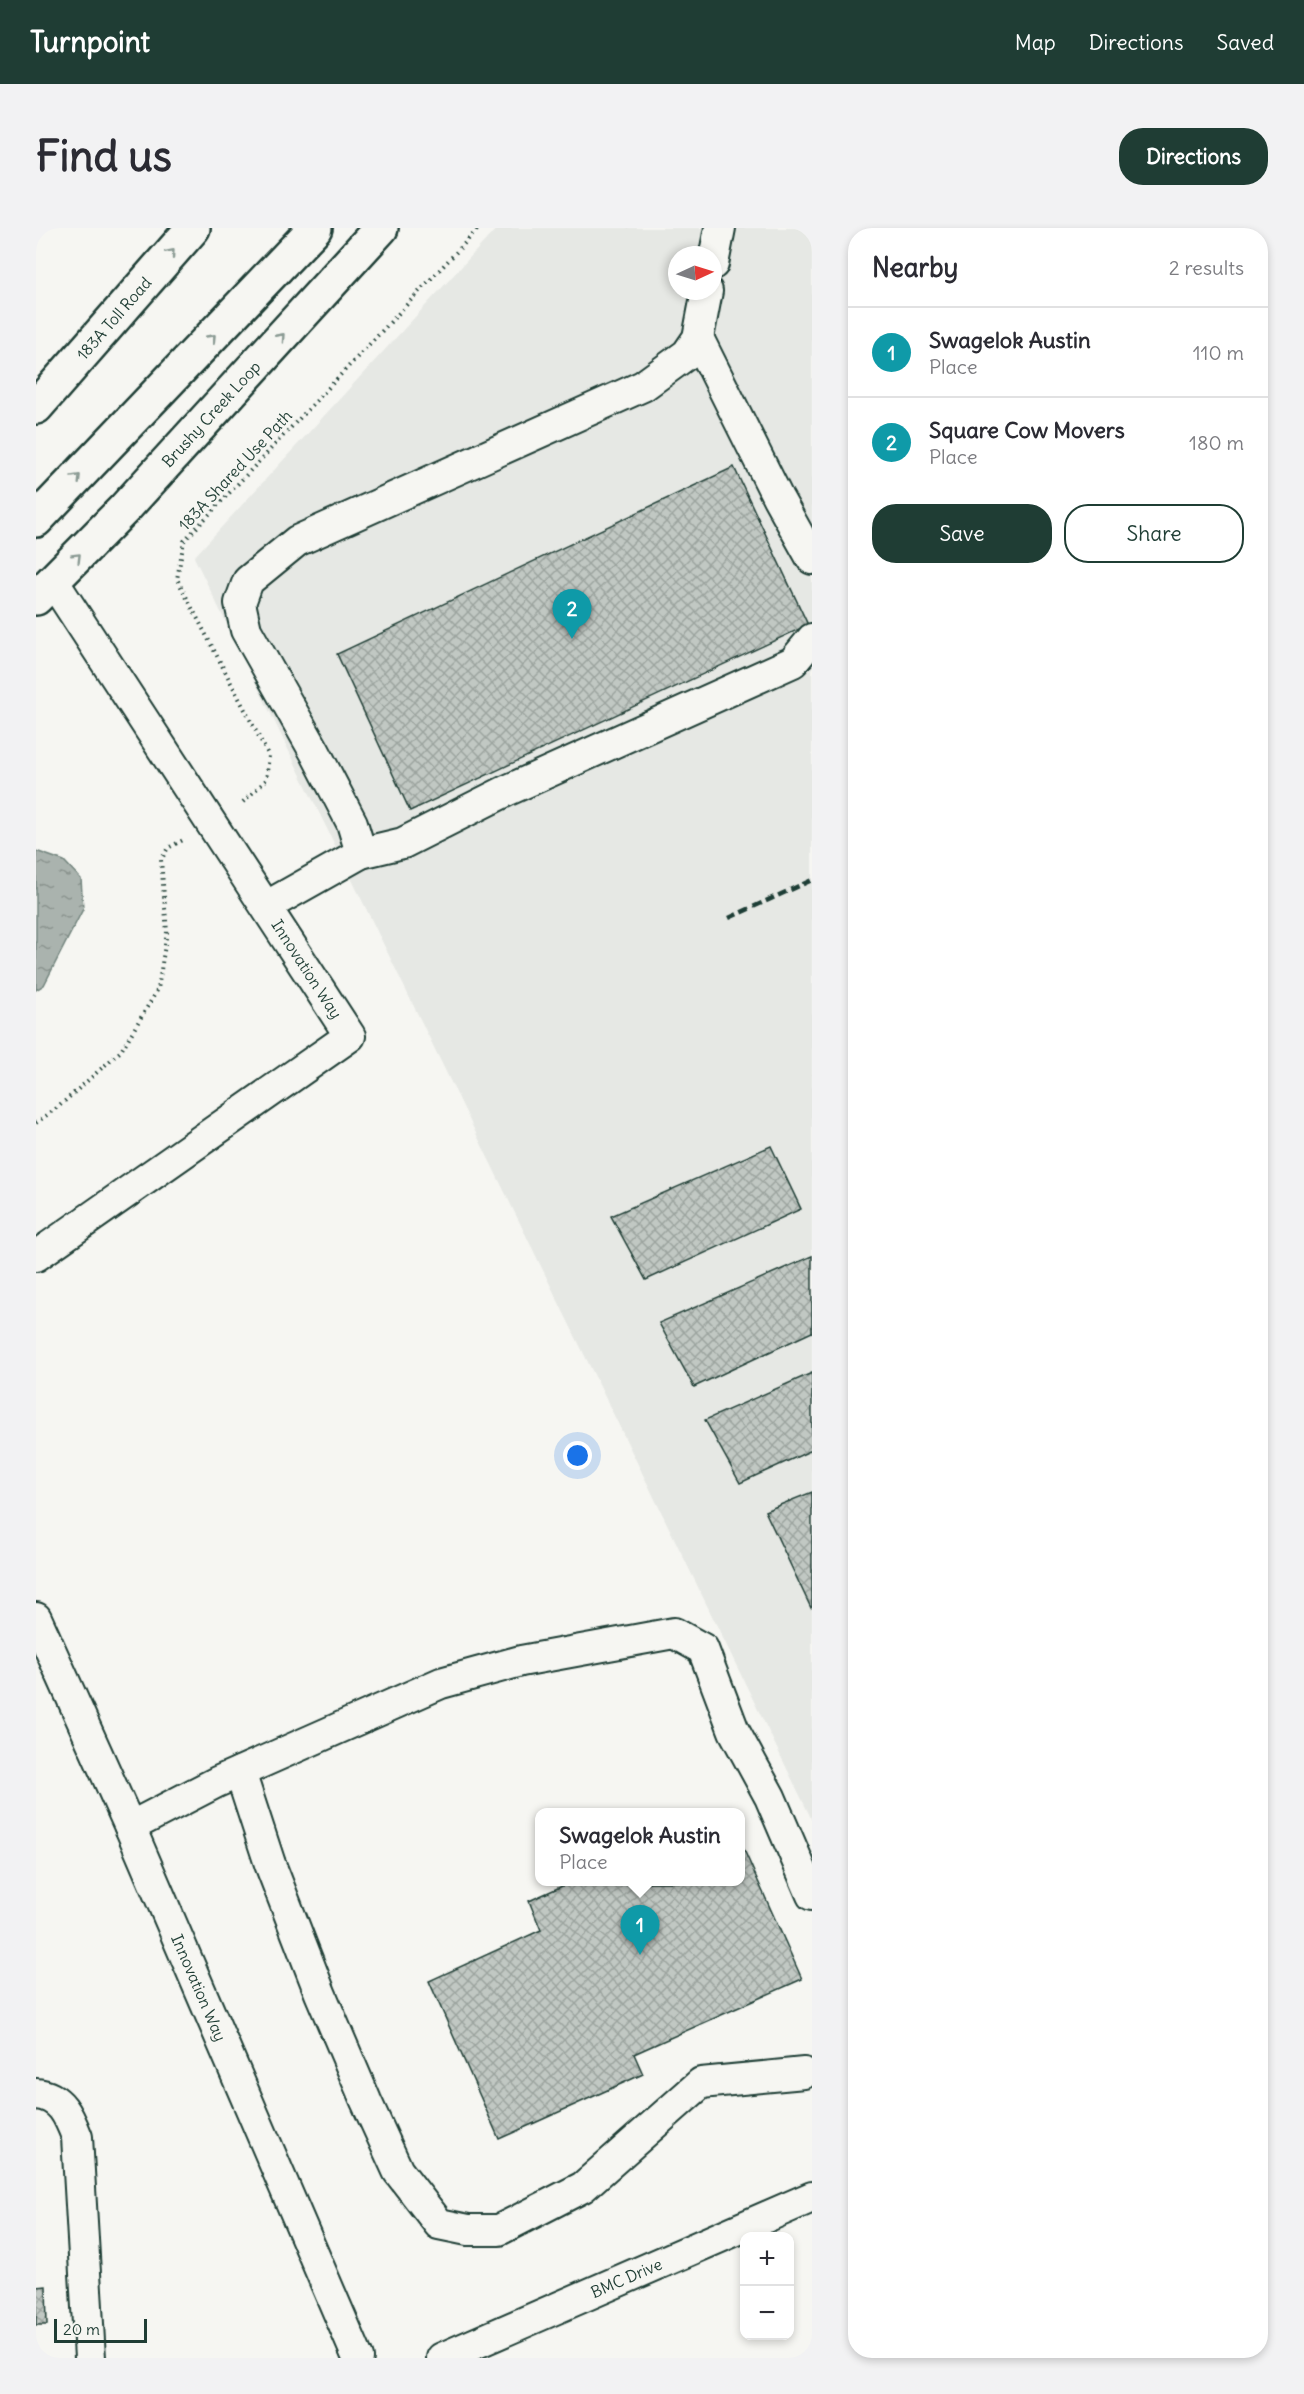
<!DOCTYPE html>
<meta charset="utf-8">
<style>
:root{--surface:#fff;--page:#f2f2f3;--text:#2b2b33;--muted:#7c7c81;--line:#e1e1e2;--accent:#1f3d34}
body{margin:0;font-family:Delius,sans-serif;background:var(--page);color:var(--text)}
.controls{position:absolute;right:18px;bottom:18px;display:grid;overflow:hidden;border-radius:12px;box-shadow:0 3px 9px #0003}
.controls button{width:54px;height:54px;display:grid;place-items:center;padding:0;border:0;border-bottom:2px solid var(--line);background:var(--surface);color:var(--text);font:30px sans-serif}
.compass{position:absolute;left:632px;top:18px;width:54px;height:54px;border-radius:50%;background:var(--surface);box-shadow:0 3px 9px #0003;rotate:86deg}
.scale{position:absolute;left:18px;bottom:15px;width:93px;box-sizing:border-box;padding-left:6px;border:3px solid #1f3d34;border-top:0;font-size:16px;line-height:21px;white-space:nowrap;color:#1f3d34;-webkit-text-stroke:4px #f6f6f2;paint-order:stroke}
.you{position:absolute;left:542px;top:1228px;width:21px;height:21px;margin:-15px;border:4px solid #fff;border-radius:50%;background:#1a73e8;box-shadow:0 0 0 9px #1a73e833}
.badge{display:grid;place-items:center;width:39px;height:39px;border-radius:50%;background:var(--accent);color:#fff;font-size:20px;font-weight:700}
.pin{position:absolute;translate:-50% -50px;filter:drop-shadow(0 2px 3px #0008)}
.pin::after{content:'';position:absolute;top:32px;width:21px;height:18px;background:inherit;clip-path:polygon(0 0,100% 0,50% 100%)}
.popup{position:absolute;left:499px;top:1580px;width:210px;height:78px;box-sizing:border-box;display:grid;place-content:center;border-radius:12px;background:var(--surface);filter:drop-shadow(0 2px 4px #0005);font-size:20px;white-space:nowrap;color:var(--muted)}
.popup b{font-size:22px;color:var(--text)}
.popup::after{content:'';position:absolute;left:50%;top:100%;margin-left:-12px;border:12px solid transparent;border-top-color:var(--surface)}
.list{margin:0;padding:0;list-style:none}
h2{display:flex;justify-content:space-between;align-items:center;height:78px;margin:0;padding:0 24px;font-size:26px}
h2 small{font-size:20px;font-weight:400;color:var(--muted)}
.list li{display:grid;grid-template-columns:39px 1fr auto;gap:18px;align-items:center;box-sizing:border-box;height:90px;padding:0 24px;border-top:2px solid var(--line)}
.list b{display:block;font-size:22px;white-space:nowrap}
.list p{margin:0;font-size:20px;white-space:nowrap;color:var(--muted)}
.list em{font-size:20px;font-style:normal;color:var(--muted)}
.actions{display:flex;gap:12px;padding:18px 24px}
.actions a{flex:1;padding:14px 0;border:2px solid var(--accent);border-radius:24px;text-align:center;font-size:21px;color:var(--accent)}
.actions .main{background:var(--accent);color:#fff}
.map{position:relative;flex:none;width:776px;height:2130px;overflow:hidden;border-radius:24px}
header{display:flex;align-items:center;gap:36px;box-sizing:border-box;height:84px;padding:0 30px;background:var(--accent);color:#fff}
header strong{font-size:28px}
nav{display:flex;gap:33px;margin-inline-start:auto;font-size:21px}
.intro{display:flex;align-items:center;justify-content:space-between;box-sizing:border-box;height:144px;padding:0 36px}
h1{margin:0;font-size:42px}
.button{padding:15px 27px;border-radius:24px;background:var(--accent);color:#fff;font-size:21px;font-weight:700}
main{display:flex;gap:36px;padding:0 36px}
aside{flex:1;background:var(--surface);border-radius:24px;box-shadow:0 3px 9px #0003}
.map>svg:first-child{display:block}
</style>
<header>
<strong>Turnpoint</strong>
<nav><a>Map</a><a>Directions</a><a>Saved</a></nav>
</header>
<div class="intro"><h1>Find us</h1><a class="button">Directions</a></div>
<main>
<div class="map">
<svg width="776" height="2130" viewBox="0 0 776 2130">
<defs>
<pattern id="water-ripples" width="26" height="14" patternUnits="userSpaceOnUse" patternTransform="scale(1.5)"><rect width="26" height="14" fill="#aab3ae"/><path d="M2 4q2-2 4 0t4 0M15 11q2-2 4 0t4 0" fill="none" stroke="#8a938e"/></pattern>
<pattern id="building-cross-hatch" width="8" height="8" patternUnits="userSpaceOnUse" patternTransform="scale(1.5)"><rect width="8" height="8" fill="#c1c8c3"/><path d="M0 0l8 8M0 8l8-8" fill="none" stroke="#9ca49f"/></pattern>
</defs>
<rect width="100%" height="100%" fill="#f6f6f2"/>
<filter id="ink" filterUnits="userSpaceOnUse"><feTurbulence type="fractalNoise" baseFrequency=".0167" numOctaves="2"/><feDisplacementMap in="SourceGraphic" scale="12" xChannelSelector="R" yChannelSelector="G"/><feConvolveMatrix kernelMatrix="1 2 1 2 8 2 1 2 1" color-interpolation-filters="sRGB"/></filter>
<g filter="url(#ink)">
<path fill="#e6e8e4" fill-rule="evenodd" d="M461 0H776V1592L158 329ZM641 27H677V63H641Z"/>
<polygon fill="url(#water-ripples)" stroke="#72847d" stroke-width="1.5" points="0,623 28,633 45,651 47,681 8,757 0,762"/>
<g fill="url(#building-cross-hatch)" stroke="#1f3d34" stroke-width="1.5">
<polygon points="698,239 772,397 374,583 301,426"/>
<polygon points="735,918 765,981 610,1052 575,988"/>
<polygon points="776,1028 776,1104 658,1159 623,1095"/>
<polygon points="776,1145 776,1222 704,1255 669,1192"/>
<polygon points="776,1264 776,1379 775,1380 729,1283"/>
<polygon points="704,1613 766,1751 598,1826 607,1846 463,1911 393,1753 505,1702 493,1673 535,1654 704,1654"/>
<polygon points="10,2058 11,2097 0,2097 0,2059"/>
</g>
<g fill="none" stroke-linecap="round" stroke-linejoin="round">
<g stroke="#1f3d34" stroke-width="34">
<g id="minor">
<polyline points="677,36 684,0"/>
<polyline points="662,110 742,270 776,331"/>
<polyline points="325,625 367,615 470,563 757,434 776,411"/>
<polyline points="231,678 325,625 316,595 279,524 210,402 204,375 212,353 261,313 607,158 651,126 662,110 671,63"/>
<polyline points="0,1028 314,808 17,353"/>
<path id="s1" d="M0 1390 94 1599 322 2130"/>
<polyline points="204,1544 234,1636 284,1765 330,1873 362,1943 403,1996 432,2002 463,2002 547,1959 665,1855 768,1845"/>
<polyline points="94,1599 181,1554 405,1455 485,1433 638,1405 667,1421 698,1503 734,1569 776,1667"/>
<path d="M0 1866C25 1868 33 1888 41 1909L54 2130"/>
<path id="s2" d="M406 2130 776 1969"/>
</g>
</g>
<g stroke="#1f3d34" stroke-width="38">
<g id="major">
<path id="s3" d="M0 370 89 280 345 0"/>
</g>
</g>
<g stroke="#1f3d34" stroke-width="38">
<g id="highway">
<path id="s4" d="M0 179 157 0"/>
<polyline points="0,292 279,0"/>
</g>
</g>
<g stroke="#1f3d34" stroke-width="4" stroke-dasharray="1.5 4.5" stroke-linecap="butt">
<polyline points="207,574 230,552 233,528 141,351 148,313 443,0"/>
<polyline points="0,895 22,879 85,823 122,761 131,704 125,632 132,620 149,611"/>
</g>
<use href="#minor" stroke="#f6f6f2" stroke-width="30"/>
<use href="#major" stroke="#f6f6f2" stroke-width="33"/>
<use href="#highway" stroke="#f6f6f2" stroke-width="33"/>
<polyline stroke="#1f3d34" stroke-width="4.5" stroke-dasharray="9 4.5" stroke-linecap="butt" points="693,690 776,652"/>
</g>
<defs><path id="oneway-chevron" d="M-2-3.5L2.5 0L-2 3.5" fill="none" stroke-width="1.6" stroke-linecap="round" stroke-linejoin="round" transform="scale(1.5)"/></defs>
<g stroke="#8a9a93">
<use href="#oneway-chevron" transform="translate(135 25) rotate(-49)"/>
<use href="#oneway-chevron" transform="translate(245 109) rotate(-48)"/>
<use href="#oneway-chevron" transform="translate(176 110) rotate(-46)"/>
<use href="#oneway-chevron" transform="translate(41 250) rotate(-46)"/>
<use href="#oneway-chevron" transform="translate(41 329) rotate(-45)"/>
</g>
</g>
<g text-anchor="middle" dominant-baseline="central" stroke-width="5" stroke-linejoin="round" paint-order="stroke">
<g font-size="16" fill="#1f3d34" stroke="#f6f6f2">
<text stroke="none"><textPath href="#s4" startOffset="118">183A Toll Road</textPath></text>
<text stroke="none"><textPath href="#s3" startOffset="254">Brushy Creek Loop</textPath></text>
<text transform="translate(199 242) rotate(-47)">183A Shared Use Path</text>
<text transform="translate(271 741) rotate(57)">Innovation Way</text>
<text stroke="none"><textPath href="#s1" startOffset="404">Innovation Way</textPath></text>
<text stroke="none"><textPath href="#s2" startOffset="201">BMC Drive</textPath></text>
</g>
</g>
</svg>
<div class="controls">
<button>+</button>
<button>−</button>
</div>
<svg class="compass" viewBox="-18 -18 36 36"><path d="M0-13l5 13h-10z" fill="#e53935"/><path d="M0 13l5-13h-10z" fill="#7c7c81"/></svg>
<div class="scale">20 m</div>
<div class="you"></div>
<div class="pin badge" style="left:604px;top:1727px;background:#0f9aa8">1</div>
<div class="popup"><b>Swagelok Austin</b>Place</div>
<div class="pin badge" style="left:536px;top:411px;background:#0f9aa8">2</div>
</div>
<aside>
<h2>Nearby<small>2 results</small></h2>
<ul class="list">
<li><span class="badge" style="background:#0f9aa8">1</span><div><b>Swagelok Austin</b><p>Place</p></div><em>110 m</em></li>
<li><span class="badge" style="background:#0f9aa8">2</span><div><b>Square Cow Movers</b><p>Place</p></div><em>180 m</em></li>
</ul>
<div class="actions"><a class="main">Save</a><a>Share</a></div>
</aside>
</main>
